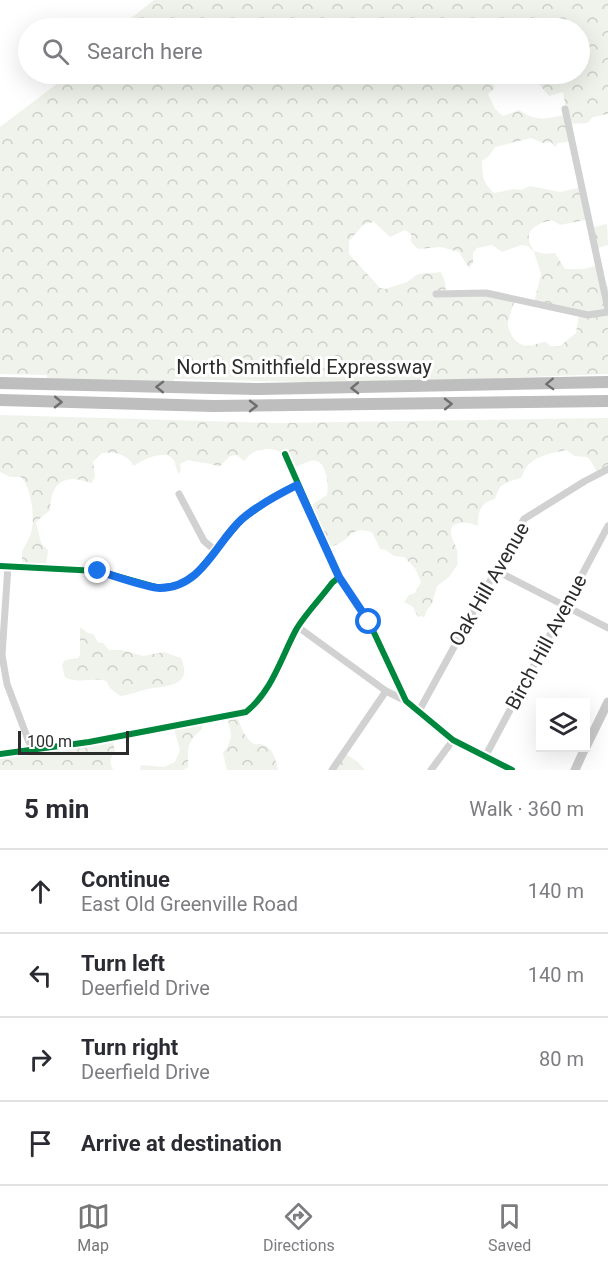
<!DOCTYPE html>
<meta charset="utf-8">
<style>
:root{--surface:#fff;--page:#f7f7f7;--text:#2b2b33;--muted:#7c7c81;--line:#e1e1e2;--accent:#767676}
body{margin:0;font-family:Roboto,sans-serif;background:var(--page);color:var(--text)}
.controls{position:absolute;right:18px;bottom:18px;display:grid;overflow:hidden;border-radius:0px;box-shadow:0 6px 24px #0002}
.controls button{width:54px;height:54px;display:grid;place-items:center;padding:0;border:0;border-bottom:2px solid var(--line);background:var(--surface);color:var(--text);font:30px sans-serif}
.scale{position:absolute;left:18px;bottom:15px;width:111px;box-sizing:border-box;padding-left:6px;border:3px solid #2c2c2c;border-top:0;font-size:16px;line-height:21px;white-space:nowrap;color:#2c2c2c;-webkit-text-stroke:4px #fff;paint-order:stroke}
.stop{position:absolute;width:18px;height:18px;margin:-14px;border:4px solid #1a73e8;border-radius:50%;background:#fff}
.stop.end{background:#1a73e8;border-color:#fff;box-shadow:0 2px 6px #0008}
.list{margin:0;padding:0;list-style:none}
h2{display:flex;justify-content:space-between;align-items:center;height:78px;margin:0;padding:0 24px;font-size:26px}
h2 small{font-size:20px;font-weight:400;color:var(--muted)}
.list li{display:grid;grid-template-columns:39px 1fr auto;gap:18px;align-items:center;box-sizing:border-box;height:84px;padding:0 24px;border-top:2px solid var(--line)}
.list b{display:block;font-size:22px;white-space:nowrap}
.list p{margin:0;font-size:20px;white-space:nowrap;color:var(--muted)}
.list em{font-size:20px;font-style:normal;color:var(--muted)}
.icon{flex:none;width:33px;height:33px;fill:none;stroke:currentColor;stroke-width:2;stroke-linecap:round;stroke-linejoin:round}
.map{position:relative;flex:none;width:608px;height:770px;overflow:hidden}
.search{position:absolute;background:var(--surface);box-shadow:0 6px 24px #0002;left:18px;right:18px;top:18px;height:66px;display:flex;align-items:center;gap:15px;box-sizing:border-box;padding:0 21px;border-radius:33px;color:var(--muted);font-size:22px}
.sheet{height:414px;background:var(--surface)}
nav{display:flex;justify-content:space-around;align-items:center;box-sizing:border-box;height:84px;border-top:2px solid var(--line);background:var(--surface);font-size:16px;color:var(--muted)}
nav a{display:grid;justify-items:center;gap:3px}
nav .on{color:var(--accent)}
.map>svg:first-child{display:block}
</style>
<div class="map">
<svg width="608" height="770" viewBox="0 0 608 770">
<defs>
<pattern id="forest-crowns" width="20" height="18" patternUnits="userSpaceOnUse" patternTransform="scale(1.5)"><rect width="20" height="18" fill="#eff3eb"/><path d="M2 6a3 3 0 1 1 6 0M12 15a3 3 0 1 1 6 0" fill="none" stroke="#cdd0ca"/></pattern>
</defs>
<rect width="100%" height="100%" fill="#fff"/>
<g fill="url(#forest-crowns)" fill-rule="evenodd">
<path d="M154 0H608V114L593 117 587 123 571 124 574 141 558 143 555 147 551 142 543 143 531 138 495 147 489 156 482 161C482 176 483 183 494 193L514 189 521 190 530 186 560 192 582 187 590 219 560 225 552 220C534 224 521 232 534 251L545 254 555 253 565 269H583L599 265 606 287 608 286V374L500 378 488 381 307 382 174 379V384L47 380V375L0 374V127L70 74H580V28H122L126 22ZM532 75 549 96 563 92 567 114C549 119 535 122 519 110L503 116 495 109 488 94 495 88 493 84 497 78ZM374 222 390 237 405 230 411 234V242L418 249 441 247 459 252 469 268 473 263V253L477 248 492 245 502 252 521 245 528 246 534 252 541 274 534 303 579 315 576 333 560 346H550L546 342C540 342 533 346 527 346 517 345 509 335 508 325 508 318 513 307 515 300L487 294 446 293 445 282 441 272 418 274 407 282 385 289 380 288 349 254V241L364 224Z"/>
<polygon points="607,224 608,245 597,248 594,227"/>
<path d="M0 415 277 423 608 418V470L598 474 591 461 587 457 575 456 566 450C549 454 526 457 522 477 507 484 500 480 495 499 481 502 477 512 478 526 471 523 468 522 460 523 443 526 454 540 457 550 458 553 457 560 458 564L449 577 437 586 432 604 427 610 424 618 422 616 418 617 413 607 404 602 409 595 415 593 421 582 415 568 404 557 394 556 386 550 380 549 372 532C352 527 355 534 340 543 336 545 330 547 325 548L308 507 327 495C329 484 327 457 310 461 304 463 297 467 291 469 285 456 284 450 268 449 257 449 252 452 244 461L237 455 230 456 219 467C209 462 199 463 188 460L180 464 181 471 178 474 174 460 168 455C157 454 143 459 134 466 126 454 117 452 102 453L93 462 95 476 92 483C86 482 79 479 73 479 54 480 51 494 50 510L36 522 41 543 48 550 46 568 23 567C21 546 22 554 30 536 36 522 32 488 21 477H10L0 472Z"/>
<path d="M80 627 88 633 93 634 98 642 103 643 109 650H122L143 656 164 652 181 658C193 687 168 685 148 689 139 691 130 695 120 696L110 688 106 681C92 676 79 685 65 677L62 665 65 660 78 658 80 655Z"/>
<path d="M236 712C240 723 242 734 251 742 256 746 255 744 260 744 273 746 276 760 278 770H227L223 753C235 737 231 732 226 714Z"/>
<path d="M199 719 202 720V729C186 743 188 748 188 767L183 770H140L141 765 164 767 175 762 180 750 172 722Z"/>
<path d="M113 740 115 753C109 758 110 763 113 770H0V757Z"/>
<polygon points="346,754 358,762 365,770 333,770"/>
</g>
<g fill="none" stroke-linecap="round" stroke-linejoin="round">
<g stroke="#d1d1d1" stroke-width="7">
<polyline points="565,109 608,309"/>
<polyline points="436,294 486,293 588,315 608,312"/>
<polyline points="285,454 339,577 369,622 406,701 453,740 512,770"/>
<polyline points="179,494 204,541 216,551"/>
<polyline points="0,566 98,571 159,588 178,585 195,575 242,519 277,495 297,485"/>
<polyline points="8,566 2,655 7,684 32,750"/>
<polyline points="495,570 608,628"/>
<polyline points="298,627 386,691"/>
<polyline points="419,711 524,519 585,481 608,469"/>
<path d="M0 754 89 742 246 712C273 690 281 657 297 628 307 612 321 598 332 583L339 577"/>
<polyline points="485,757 608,526"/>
<polyline points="332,770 386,691 406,701"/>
<polyline points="431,770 453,740"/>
</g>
<g stroke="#cacaca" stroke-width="9">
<polyline points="586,747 608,702"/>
<polyline points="575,770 585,748"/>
</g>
<g stroke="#bebebe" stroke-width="12">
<polyline points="0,383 259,389 608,382"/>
<polyline points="0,400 213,406 608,401"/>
</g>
<g stroke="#fff" stroke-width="10">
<g id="cycleway">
<polyline points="285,454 339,577 369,622 406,701 453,740 512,770"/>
<polyline points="0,566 98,571 159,588 178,585 195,575 242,519 277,495 297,485"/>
<path d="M0 754 89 742 246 712C273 690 281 657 297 628 307 612 321 598 332 583L339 577"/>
</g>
</g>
<use href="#cycleway" stroke="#00873e" stroke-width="6"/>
</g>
<defs><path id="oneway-chevron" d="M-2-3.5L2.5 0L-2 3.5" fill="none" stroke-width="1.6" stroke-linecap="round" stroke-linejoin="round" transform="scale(1.5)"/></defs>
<g stroke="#6e6e6e">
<use href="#oneway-chevron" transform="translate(550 384) rotate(178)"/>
<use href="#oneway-chevron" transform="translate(160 387) rotate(-179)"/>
<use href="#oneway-chevron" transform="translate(355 388) rotate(179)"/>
<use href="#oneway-chevron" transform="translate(58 402) rotate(1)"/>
<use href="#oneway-chevron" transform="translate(448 404) rotate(-1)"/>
<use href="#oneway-chevron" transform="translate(253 406)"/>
</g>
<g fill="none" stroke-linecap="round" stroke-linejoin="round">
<path stroke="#1a73e8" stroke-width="8" d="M98 571C112 575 148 588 160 588 202 588 216 542 242 519 258 505 279 494 297 485L339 577 369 622"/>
</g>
<g text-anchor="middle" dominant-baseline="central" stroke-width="6" stroke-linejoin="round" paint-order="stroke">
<g font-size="20" fill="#2c2c2c" stroke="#fff">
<text x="304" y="367">North Smithfield Expressway</text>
<text transform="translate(489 584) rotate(-60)">Oak Hill Avenue</text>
<text transform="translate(546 642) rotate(-62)">Birch Hill Avenue</text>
</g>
</g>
</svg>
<div class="controls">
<button><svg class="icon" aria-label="layers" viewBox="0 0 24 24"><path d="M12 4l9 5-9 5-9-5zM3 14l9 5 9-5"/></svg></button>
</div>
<div class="scale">100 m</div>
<div class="stop" style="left:369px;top:622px"></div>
<div class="stop end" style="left:98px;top:571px"></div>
<div class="search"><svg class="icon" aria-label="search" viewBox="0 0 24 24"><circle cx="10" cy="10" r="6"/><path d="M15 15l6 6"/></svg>Search here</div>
</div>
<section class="sheet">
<h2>5 min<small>Walk · 360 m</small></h2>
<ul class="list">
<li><svg class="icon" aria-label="ahead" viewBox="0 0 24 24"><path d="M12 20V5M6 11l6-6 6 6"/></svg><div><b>Continue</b><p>East Old Greenville Road</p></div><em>140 m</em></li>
<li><svg class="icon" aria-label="left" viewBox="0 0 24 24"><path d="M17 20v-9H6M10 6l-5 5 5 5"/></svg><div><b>Turn left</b><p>Deerfield Drive</p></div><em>140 m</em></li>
<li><svg class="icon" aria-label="right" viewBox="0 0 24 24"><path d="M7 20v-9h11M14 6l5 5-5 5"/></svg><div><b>Turn right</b><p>Deerfield Drive</p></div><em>80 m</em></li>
<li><svg class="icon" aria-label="arrive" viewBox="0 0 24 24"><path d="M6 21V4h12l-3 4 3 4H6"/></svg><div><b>Arrive at destination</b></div></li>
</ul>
</section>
<nav>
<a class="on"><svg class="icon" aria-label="map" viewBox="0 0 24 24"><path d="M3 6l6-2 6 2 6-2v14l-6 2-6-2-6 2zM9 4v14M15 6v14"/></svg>Map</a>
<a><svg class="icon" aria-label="directions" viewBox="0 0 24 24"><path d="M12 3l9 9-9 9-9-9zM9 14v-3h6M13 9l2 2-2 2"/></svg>Directions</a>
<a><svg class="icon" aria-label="saved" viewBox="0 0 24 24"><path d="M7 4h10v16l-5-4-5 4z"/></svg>Saved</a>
</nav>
